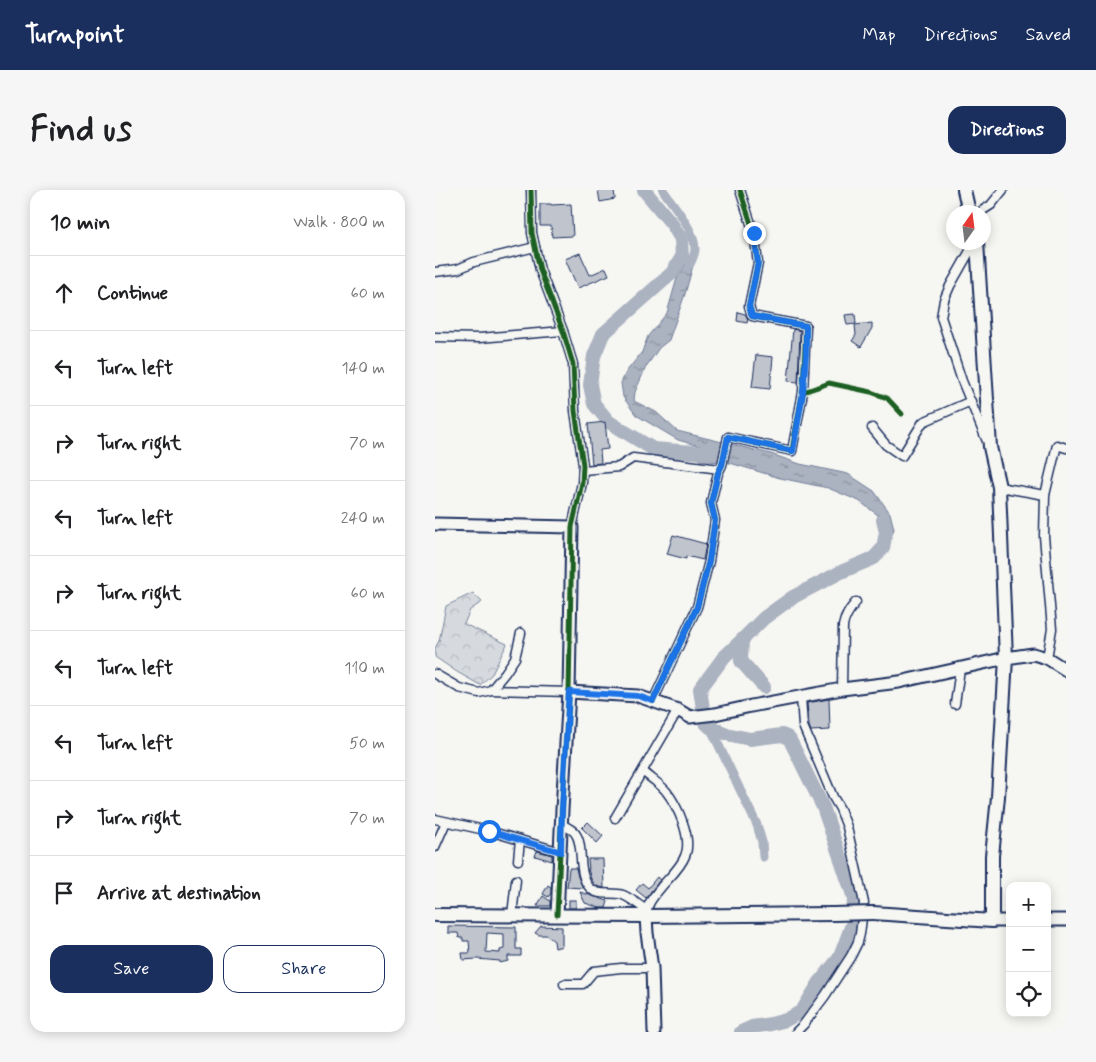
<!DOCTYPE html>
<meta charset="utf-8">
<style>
:root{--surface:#fff;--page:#f6f6f6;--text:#202124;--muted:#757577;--line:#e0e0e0;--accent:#1b2f5e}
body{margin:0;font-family:Mynerve,sans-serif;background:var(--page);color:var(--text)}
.controls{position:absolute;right:15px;bottom:15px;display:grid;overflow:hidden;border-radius:10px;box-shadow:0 2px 12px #0003}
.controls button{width:45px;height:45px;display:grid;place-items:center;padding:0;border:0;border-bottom:1px solid var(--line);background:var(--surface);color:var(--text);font:25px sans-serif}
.compass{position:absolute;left:511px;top:15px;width:45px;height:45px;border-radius:50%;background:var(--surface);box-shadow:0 2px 12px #0003;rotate:14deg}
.stop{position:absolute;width:15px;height:15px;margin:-11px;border:4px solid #1a73e8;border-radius:50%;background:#fff}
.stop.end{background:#1a73e8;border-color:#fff;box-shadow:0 1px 5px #0008}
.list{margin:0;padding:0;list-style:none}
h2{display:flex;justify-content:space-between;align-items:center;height:65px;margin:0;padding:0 20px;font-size:21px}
h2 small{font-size:16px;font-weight:400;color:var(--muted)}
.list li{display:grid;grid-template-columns:32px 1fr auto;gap:15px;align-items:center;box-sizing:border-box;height:75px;padding:0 20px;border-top:1px solid var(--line)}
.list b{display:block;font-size:19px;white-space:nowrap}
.list em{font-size:16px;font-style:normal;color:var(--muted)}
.actions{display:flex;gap:10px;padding:15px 20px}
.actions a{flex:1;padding:11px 0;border:1px solid var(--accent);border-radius:15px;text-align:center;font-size:18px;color:var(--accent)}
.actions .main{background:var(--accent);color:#fff}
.icon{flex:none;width:28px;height:28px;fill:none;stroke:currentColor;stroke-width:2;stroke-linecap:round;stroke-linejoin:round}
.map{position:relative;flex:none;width:631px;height:842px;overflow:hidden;border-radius:15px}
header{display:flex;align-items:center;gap:30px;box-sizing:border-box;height:70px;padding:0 25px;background:var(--accent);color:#fff}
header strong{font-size:24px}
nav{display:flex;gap:28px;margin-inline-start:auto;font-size:18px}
.intro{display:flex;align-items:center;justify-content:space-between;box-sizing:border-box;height:120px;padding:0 30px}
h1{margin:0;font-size:35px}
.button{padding:12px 22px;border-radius:15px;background:var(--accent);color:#fff;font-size:18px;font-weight:700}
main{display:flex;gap:30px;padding:0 30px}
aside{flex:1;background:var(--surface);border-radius:15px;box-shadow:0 2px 12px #0003}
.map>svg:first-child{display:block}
</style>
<header>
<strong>Turnpoint</strong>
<nav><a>Map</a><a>Directions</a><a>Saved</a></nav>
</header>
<div class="intro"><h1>Find us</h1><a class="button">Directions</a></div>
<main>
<aside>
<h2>10 min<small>Walk · 800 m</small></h2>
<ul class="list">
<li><svg class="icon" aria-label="ahead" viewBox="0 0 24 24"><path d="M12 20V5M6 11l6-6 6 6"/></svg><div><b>Continue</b></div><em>60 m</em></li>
<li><svg class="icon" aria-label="left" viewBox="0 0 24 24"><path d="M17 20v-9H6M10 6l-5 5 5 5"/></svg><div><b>Turn left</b></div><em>140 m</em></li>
<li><svg class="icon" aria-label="right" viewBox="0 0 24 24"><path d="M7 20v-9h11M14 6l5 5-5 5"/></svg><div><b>Turn right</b></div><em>70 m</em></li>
<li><svg class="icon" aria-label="left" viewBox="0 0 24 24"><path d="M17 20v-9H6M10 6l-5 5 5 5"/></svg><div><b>Turn left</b></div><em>240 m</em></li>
<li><svg class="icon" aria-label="right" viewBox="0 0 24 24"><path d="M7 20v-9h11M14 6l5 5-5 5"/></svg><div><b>Turn right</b></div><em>60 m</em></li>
<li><svg class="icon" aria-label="left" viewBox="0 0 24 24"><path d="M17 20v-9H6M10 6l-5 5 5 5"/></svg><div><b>Turn left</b></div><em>110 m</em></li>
<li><svg class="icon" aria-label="left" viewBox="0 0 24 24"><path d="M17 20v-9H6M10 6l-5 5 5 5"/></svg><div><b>Turn left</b></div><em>50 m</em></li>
<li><svg class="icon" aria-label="right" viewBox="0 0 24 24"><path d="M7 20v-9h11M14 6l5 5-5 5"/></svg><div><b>Turn right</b></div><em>70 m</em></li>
<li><svg class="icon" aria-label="arrive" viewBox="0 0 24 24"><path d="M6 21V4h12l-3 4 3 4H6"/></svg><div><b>Arrive at destination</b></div></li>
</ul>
<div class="actions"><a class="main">Save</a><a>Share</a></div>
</aside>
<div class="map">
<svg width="631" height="842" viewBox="0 0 631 842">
<defs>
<pattern id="park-crowns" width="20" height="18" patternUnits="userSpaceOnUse" patternTransform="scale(1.25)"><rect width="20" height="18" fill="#d6d9dd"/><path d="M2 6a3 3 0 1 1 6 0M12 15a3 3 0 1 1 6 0" fill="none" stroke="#b7bbc0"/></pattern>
<pattern id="water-ripples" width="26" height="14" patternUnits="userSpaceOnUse" patternTransform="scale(1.25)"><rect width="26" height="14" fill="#abb2c0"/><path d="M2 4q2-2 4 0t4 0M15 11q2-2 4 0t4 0" fill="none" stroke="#8a919f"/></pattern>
</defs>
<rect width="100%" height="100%" fill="#f6f6f2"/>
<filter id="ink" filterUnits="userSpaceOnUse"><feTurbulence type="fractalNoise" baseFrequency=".02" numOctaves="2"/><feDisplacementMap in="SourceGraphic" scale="10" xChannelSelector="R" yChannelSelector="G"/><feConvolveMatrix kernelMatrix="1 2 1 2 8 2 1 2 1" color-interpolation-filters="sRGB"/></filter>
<g filter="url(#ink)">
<polygon fill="url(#park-crowns)" stroke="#78849e" points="38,403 47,412 35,420 29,434 72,454 57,484 45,495 22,482 0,467 0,458 4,451 11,416"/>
<polygon fill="url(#water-ripples)" stroke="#717e99" points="257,64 261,65 250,104 234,150 224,158 211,177 200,202 199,211 221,222 242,241 336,264 365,274 413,284 439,301 455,323 459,339 455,350 446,344 443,325 424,311 393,298 345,288 295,273 264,270 268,257 243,250 201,225 188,207 186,193 191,182 207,162 213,146 232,123 242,88"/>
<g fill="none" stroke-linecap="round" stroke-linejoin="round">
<g stroke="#abb2c0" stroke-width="9">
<path d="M228 0C238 15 260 40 260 59 260 64 257 70 255 74"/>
<polyline points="275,537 322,635 327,652 328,667"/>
</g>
<g stroke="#abb2c0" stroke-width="14">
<polyline points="209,0 237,34 246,49 247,67 237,83 168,144 159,166 155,195 159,214 174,232 218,259 283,264"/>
<polyline points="329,497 306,471 307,450 329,428 358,407 406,382 439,368 448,358 451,342 448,330"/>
<polyline points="306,842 317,837 336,834 351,830 367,821 385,792 405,767 418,732 419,708 388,617 355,550 352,547 347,545 315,549 291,544 275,537 270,532 265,499 289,467 307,450"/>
</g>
</g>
<g fill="#c0c4cd" stroke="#1b2f5e" fill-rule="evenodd">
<polygon points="163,0 179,0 180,9 165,12"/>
<polygon points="105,14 116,14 116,15 136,14 138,46 117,47 116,36 105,36"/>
<polygon points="145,63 155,85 171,78 174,85 143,98 130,69"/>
<polygon points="303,122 310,124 313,129 312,133 302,131"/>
<polygon points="420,124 421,134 412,135 410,125"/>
<polygon points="437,133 437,138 426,157 417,151 421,145 420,135"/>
<polygon points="358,139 365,141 363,192 353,191"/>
<polygon points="321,165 338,167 335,199 317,197"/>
<polygon points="170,232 173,259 165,260 166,273 157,274 153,234"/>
<polygon points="238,345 271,354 268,370 251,366 251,369 232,364"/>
<polygon points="394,509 395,540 376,541 374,536 372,513"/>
<polygon points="153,632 168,646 162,653 147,638"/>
<polygon points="102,661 117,665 117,671 100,666"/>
<polygon points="153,669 168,669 169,698 161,696 156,689 153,679 154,679"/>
<polygon points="134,678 141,678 143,687 148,698 132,697"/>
<polygon points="222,687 225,690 211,708 201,700 207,693 213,698"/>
<polygon points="113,695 116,697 116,703 113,707 108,704"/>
<polygon points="145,702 173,711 171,718 165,718 150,713"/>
<polygon points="108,706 115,711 115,716 102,716"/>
<rect x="134" y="710" width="7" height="8"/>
<path d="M13 736 81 737V759H86V766H73V771L65 773V771L42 769 28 770 27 763H35L34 751H28V748H24L23 743H13ZM52 743 69 744V759L65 760V763L51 762Z"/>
<polygon points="106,736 127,737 127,756 120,758 119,751 111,745 104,745 100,743"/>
</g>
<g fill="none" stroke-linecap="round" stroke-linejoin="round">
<g stroke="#1b2f5e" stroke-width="11">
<g id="street">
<polyline points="96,0 97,43 105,80 128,141 138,174 140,221 148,275 147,293 137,337"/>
<polyline points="545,22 556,15 568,0"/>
<polyline points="540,52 515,96 509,110 506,127 527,191 551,249"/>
<polyline points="0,82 23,79 39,72 100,57"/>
<polyline points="0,147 44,148 128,141"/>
<polyline points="437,238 451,255 467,266 488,232 536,211"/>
<polyline points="148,280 184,277 198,268 285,279"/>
<polyline points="564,297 610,305"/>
<polyline points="612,468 617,439 609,346 610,305 622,255 631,258"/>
<polyline points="0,484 24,498 44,503 56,500 70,483 80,468 86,443"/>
<path d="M407 499 408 436C410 426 414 420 421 412"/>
<polyline points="56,500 134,502"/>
<polyline points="218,511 262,417 274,371 280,330 276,313 283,283 287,275 293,247 357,261 368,202 371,136 317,126 314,116 323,73 319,43 305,0"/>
<polyline points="520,514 525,479"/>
<path d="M208 581C215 588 225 594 231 601 242 615 258 648 250 666 246 677 235 687 227 696 220 705 211 714 211 726"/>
<polyline points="180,628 243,520"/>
<polyline points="0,629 54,641 126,662"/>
<path d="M127 634C131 637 137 639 140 643 150 655 141 683 155 698 163 707 178 701 188 705 197 709 204 715 211 720"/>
<polyline points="0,657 11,632"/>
<polyline points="83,670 85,650"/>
<polyline points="77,725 81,690"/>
<polyline points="129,794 148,794 159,781 186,778 217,778"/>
<polyline points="361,842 369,834 390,806 416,766 423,752 425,744 429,713 412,637 405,619 398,607 368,536 366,507"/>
</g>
</g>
<g stroke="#1b2f5e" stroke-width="15">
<g id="secondary">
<polyline points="0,334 137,337 134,502 127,620 122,725"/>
<polyline points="134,502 203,506 243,520 255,527 280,524 316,516 407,499 464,492 571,468 598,464 612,468 631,480"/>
<polyline points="211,726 212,743 217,778 219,842"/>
<polyline points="612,730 631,730"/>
<polyline points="557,731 575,731"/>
</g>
</g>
<g stroke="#1b2f5e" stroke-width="16">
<g id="primary">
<polyline points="529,0 534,22"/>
<polyline points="438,723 557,731 557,666 563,607 571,468 564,297 555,257 542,52"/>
<polyline points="0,725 211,726 398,724"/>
</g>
</g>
<use href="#street" stroke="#f6f6f2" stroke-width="8"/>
<use href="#secondary" stroke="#f6f6f2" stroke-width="11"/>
<use href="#primary" stroke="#f6f6f2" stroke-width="12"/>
<g stroke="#1b2f5e" stroke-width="16" stroke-linecap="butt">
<polyline id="primary-bridge" points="398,724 438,723"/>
</g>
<use href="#primary-bridge" stroke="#f6f6f2" stroke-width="12"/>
<g stroke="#f6f6f2" stroke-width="8">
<g id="cycleway">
<polyline points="96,0 97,43 105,80 128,141 138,174 140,221 148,275 147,293 137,337 134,502 127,620 122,725"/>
<polyline points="368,202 386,196 394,193 436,202 452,208 467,224"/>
<polyline points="218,511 262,417 274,371 280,330 276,313 283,283 287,275 293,247 357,261 368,202 371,136 317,126 314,116 323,73 319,43 305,0"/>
</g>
</g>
<use href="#cycleway" stroke="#1b5e20" stroke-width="5"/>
</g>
</g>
<g fill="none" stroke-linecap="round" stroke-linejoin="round" filter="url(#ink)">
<polyline stroke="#1a73e8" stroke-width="6" points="54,641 126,662 127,620 134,502 203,506 218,511 262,417 274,371 280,330 276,313 283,283 287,275 293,247 358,261 368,202 371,164 371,136 317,126 314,116 323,73 319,43"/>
</g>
</svg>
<div class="controls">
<button>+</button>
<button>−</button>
<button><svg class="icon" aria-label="locate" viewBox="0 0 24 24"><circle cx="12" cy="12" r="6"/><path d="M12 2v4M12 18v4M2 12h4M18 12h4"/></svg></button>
</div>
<svg class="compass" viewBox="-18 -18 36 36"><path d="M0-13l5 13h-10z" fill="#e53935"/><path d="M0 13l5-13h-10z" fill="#757577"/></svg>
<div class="stop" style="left:54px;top:641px"></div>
<div class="stop end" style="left:319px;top:43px"></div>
</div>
</main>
